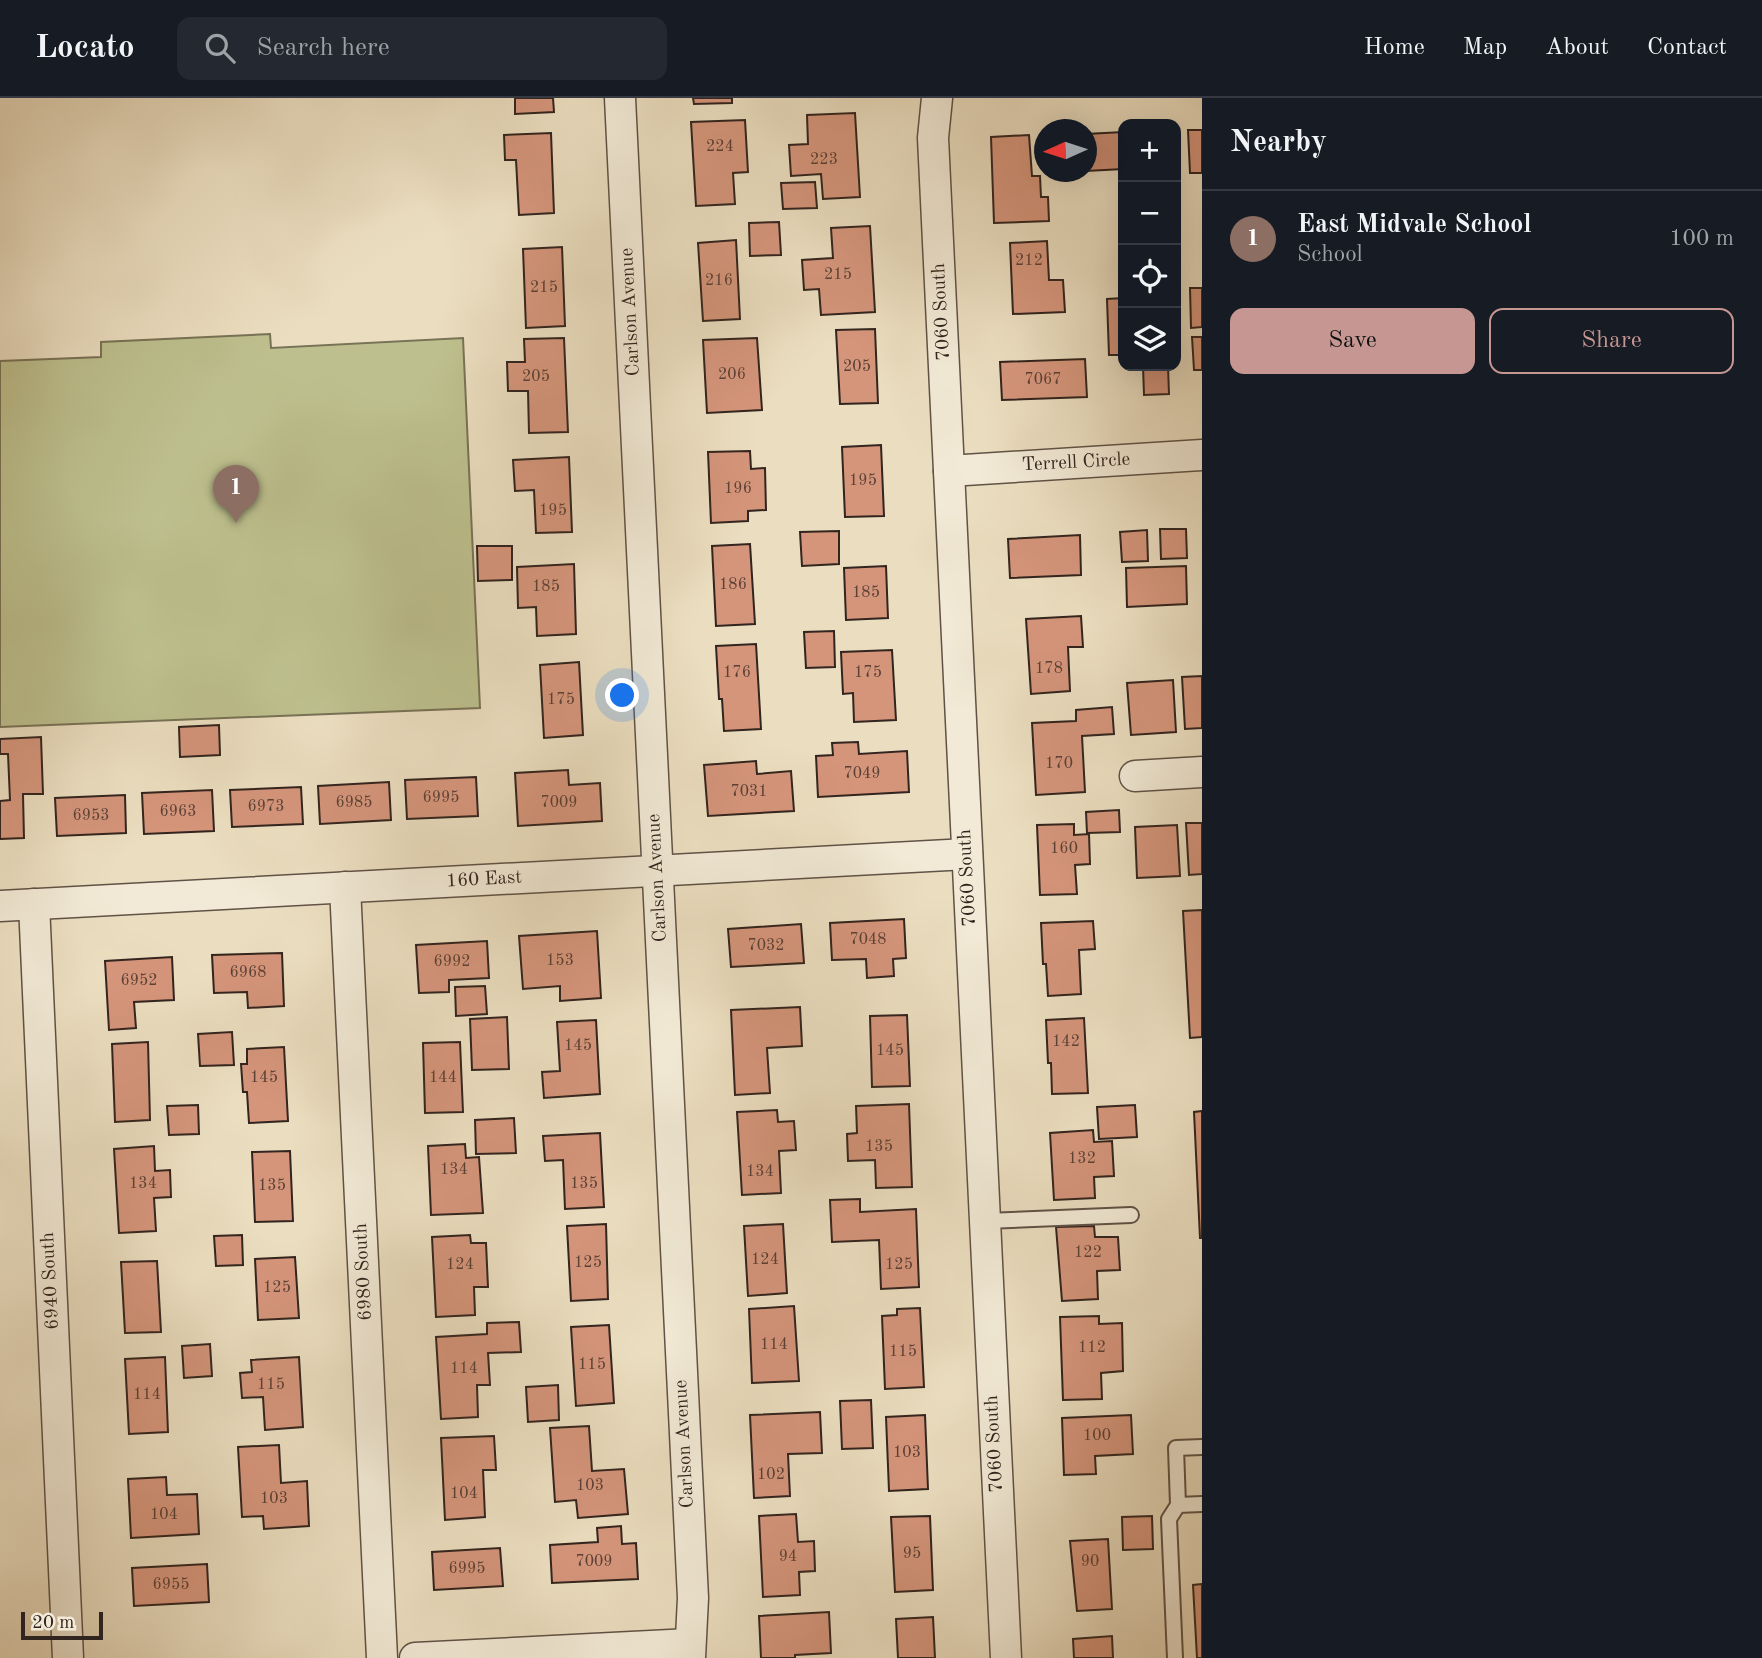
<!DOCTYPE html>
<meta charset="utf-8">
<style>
:root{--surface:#171b24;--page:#242831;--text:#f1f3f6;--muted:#9ea1a6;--line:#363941;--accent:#c59692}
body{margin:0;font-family:"Old Standard TT",serif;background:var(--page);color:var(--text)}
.controls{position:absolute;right:21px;top:21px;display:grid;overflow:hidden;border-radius:14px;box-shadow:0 7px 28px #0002}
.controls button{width:63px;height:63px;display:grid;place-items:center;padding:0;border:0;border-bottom:2px solid var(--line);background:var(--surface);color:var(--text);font:35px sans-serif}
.compass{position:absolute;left:1034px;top:21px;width:63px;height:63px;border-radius:50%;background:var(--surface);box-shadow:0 7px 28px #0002;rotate:267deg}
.scale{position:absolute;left:21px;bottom:18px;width:82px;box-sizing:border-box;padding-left:7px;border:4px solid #32241e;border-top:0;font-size:19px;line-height:24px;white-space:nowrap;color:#32241e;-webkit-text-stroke:5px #f2ead6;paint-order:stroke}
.you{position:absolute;left:623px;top:598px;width:24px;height:24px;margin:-18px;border:5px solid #fff;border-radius:50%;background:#1a73e8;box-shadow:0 0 0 10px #1a73e833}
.badge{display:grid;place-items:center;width:46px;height:46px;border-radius:50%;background:var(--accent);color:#fff;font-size:23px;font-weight:700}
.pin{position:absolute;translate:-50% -58px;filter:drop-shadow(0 2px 4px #0008)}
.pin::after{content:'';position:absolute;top:37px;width:24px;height:21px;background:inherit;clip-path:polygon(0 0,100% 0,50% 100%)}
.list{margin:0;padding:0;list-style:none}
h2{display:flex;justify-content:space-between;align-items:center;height:91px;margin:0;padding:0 28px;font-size:30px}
h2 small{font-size:23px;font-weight:400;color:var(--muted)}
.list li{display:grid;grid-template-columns:46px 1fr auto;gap:21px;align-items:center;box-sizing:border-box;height:98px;padding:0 28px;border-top:2px solid var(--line)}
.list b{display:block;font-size:26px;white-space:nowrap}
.list p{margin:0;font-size:23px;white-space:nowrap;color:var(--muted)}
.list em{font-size:23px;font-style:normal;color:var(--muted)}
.actions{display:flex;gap:14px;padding:21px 28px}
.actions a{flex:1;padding:16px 0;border:2px solid var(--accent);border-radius:14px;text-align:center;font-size:24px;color:var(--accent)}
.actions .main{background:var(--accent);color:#111}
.icon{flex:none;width:38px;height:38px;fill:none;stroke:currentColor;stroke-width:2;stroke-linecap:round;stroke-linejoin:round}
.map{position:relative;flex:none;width:1202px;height:1560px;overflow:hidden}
header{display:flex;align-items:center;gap:42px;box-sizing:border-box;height:98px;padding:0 35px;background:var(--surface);border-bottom:2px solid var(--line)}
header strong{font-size:33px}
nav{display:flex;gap:38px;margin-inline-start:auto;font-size:24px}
.search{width:490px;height:63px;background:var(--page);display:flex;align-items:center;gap:18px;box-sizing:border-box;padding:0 24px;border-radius:14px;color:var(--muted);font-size:26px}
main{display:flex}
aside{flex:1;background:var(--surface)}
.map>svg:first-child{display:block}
</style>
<header>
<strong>Locato</strong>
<div class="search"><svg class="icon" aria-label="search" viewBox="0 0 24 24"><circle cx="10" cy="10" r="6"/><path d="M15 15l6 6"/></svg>Search here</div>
<nav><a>Home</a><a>Map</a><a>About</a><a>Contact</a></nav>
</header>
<main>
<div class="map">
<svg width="1202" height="1560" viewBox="0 0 1202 1560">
<rect width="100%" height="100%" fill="#ebdec0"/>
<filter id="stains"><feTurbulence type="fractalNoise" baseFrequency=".00286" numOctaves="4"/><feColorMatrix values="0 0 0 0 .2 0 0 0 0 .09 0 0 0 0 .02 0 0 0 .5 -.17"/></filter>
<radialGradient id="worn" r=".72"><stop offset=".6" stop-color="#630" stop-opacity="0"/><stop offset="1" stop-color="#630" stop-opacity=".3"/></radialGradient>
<polygon fill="#bdc08e" stroke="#787256" stroke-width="2" points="270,236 271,250 463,240 480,610 0,629 0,263 101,259 101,244"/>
<g fill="#d5957b" stroke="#32241e" stroke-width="2">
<polygon points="515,0 553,0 554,14 515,16"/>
<polygon points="693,0 732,0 732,5 694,6"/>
<polygon points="855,15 860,99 823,101 821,76 791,78 789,47 808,46 807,17"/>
<polygon points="745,22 748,74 733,75 735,106 696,108 691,24"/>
<polygon points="1188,32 1202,32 1202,75 1190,75"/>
<polygon points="1123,34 1123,71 1086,73 1086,36"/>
<polygon points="551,35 554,115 519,117 516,62 505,62 504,37"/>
<polygon points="1029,37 1032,78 1040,78 1041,99 1048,99 1049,123 994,125 991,39"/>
<polygon points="815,84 817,110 783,111 781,85"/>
<polygon points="779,124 781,157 750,158 749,125"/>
<polygon points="870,128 875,214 821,217 819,191 804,192 802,162 833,160 831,130"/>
<polygon points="736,142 740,221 703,223 698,145"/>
<polygon points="1047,143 1049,182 1063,182 1065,214 1013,216 1010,145"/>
<polygon points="562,149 565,228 526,230 523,151"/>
<polygon points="1190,190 1202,190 1202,229 1191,230"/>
<polygon points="1123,200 1123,257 1109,257 1107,201"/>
<polygon points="875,231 878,305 840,306 836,232"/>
<polygon points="1192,239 1202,239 1202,272 1194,272"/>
<polygon points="564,240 568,334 529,335 528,293 508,293 507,264 525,264 524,241"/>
<polygon points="757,240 762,312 707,315 703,242"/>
<polygon points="1085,261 1087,299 1002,302 1000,264"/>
<polygon points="1143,268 1168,268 1169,296 1144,297"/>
<polygon points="881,347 884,418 845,419 842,349"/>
<polygon points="750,353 751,371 765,370 766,412 748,413 748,423 711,425 708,354"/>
<polygon points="569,359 572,434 536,435 534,392 515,393 513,362"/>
<polygon points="1160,431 1186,431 1187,460 1161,461"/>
<polygon points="1147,432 1148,463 1122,464 1120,434"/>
<polygon points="839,433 839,466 802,468 800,434"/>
<polygon points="1080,437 1081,477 1010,480 1008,441"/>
<polygon points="750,446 755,526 716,528 712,448"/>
<polygon points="477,448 512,448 512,482 478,483"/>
<polygon points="574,466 576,536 537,538 536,509 518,510 517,469"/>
<polygon points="886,468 888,520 846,522 844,470"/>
<polygon points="1186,468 1187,506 1127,509 1126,470"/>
<polygon points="1081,518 1083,549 1068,549 1070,593 1031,596 1026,521"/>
<polygon points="834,533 835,569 806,570 804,534"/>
<polygon points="756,546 761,631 724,633 722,601 719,601 716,548"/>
<polygon points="892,552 896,622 854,624 853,595 843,596 841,554"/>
<polygon points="579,564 583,637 544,640 540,567"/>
<polygon points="1202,578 1202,630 1185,631 1182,579"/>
<polygon points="1173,582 1176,634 1131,637 1127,585"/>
<polygon points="1112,609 1114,636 1082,638 1085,694 1036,697 1032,625 1076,623 1076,612"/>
<polygon points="219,627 220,657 180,659 179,629"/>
<polygon points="41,639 43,696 23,696 24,740 0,741 0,703 10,702 8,656 0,656 0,641"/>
<polygon points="858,644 859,656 907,653 909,694 818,699 816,658 833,657 832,645"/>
<polygon points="756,663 757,676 791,673 794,713 708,718 704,667"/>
<polygon points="568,672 569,687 600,685 602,723 518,728 515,675"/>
<polygon points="476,679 478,718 407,721 405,682"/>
<polygon points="389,684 391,722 320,726 318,688"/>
<polygon points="301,689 303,726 232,729 230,692"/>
<polygon points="212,692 214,733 144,736 142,695"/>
<polygon points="125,697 126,735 57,738 55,700"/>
<polygon points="1119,712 1120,734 1087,735 1086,714"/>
<polygon points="1186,725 1202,725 1202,776 1189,777"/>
<polygon points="1074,726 1074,737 1089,736 1090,766 1075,767 1077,796 1040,797 1037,727"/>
<polygon points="1177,727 1180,778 1137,780 1135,729"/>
<polygon points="1202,812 1202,939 1190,940 1183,813"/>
<polygon points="904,821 906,860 893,861 894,878 867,880 866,861 832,862 830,825"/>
<polygon points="1093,823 1095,851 1079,852 1081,896 1048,898 1046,866 1043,866 1041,825"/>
<polygon points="801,826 804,865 731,869 728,831"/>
<polygon points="597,833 601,900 560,903 560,888 523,891 519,838"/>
<polygon points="487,843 489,880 449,882 449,894 419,895 416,847"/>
<polygon points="282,855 284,908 248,910 247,894 214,895 212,857"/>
<polygon points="172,859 174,902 134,904 136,930 109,932 105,863"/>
<polygon points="485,888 487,916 456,918 455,889"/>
<polygon points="800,909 802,948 767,950 770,995 735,997 731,912"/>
<polygon points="907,917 910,988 872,989 870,918"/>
<polygon points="507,919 509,971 472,972 470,921"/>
<polygon points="1084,920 1088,995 1052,996 1051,965 1048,965 1046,922"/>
<polygon points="596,922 600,996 544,1000 542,974 560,973 557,924"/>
<polygon points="232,934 234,967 200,968 198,936"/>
<polygon points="148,944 150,1022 115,1024 112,946"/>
<polygon points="460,944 463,1014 425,1015 423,945"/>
<polygon points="284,949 288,1023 249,1025 247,994 243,994 241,966 247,966 247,951"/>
<polygon points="909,1006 912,1089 876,1090 875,1062 848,1063 847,1036 857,1035 856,1008"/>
<polygon points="198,1007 199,1036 169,1037 167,1008"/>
<polygon points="1135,1007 1137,1039 1099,1041 1097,1009"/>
<polygon points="777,1012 778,1024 794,1023 796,1052 779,1053 781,1095 742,1097 737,1014"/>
<polygon points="1202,1013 1202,1140 1200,1140 1194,1014"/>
<polygon points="514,1020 516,1055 476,1056 475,1022"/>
<polygon points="1093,1032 1094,1044 1112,1043 1114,1078 1094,1079 1095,1100 1054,1102 1050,1035"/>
<polygon points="600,1035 604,1109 565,1111 563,1062 545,1063 543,1038"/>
<polygon points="465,1046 466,1060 479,1059 483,1115 431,1117 428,1048"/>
<polygon points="154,1048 155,1073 170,1072 171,1099 154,1100 156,1133 119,1135 114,1051"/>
<polygon points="290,1053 293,1123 255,1124 252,1054"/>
<polygon points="860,1101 860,1114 916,1111 919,1189 881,1191 879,1142 832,1144 830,1102"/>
<polygon points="606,1126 608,1201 571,1203 567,1128"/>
<polygon points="783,1126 787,1195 748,1198 744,1128"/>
<polygon points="1094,1128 1095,1139 1118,1139 1120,1172 1097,1173 1098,1201 1062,1203 1056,1129"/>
<polygon points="242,1137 243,1167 216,1168 214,1138"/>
<polygon points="470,1137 471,1145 486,1145 488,1189 474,1189 475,1217 436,1219 432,1139"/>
<polygon points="295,1159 299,1220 258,1222 255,1161"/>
<polygon points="157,1163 161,1234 125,1235 121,1164"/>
<polygon points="794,1208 799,1283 752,1285 749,1211"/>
<polygon points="920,1210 924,1289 885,1291 882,1218 897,1217 897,1211"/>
<polygon points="1099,1218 1099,1226 1122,1225 1123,1273 1101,1275 1102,1301 1063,1302 1060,1219"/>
<polygon points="519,1224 521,1254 488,1255 490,1287 477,1287 478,1319 441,1321 436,1239 487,1236 487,1225"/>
<polygon points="609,1227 614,1305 576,1308 571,1229"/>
<polygon points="210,1246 212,1278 184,1280 182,1248"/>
<polygon points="165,1259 168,1334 129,1336 125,1261"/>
<polygon points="299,1259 303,1329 265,1332 263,1299 242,1300 240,1275 252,1274 251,1262"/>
<polygon points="558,1287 559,1322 528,1324 526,1289"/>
<polygon points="871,1302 873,1350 842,1351 840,1303"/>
<polygon points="820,1314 822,1355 788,1356 790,1398 754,1400 750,1317"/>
<polygon points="925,1317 928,1391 889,1393 886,1319"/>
<polygon points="1131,1317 1133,1356 1095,1358 1096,1376 1064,1377 1062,1320"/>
<polygon points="589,1328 592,1373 624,1371 628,1416 578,1420 576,1402 555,1404 550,1330"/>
<polygon points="494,1338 496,1372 483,1372 485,1419 445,1422 441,1340"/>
<polygon points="279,1347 281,1385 307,1383 309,1428 264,1431 263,1418 242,1419 238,1349"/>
<polygon points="166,1379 167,1397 197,1396 199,1436 131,1440 128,1381"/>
<polygon points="796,1416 798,1444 814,1443 815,1473 799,1474 800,1497 763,1499 759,1418"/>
<polygon points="930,1418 933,1492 895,1494 891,1419"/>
<polygon points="1152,1418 1153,1451 1123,1452 1122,1419"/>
<polygon points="621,1428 622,1446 636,1445 638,1481 552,1485 550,1447 598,1444 597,1430"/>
<polygon points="1108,1441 1112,1511 1077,1513 1070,1443"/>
<polygon points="500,1450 503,1488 434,1492 432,1454"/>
<polygon points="207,1466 209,1504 134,1508 132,1470"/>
<polygon points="1202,1486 1202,1560 1197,1560 1193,1487"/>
<polygon points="829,1514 831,1555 795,1557 795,1560 761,1560 759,1518"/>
<polygon points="933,1519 935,1560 898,1560 896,1521"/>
<polygon points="1112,1538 1113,1560 1074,1560 1073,1541"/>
</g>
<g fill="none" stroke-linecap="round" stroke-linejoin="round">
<g stroke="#605246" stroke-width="18">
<g id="service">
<polyline points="985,1123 1131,1117"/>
<polyline points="1178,1407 1202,1406"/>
<polyline points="1175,1560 1169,1421 1178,1407 1176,1350 1202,1349"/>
</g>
</g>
<g stroke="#605246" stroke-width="33">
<g id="minor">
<polyline points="620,0 693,1500 690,1560"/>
<polyline points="937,0 933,40 1006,1560"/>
<polyline points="949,373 1202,357"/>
<polyline points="1135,678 1202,674"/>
<polyline points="345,789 382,1560"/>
<polyline points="34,806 68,1560"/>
<polyline points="0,808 967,756"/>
<polyline points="415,1560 690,1546"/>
</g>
</g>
<use href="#service" stroke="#f2ead6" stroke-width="14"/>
<use href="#minor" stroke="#f2ead6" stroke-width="30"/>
</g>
<g text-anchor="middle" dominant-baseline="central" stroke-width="5" stroke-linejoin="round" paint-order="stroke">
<g font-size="16" fill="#5b4035">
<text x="720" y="49">224</text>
<text x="824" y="62">223</text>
<text x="1029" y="163">212</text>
<text x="838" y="177">215</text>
<text x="719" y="183">216</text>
<text x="544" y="190">215</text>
<text x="857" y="269">205</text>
<text x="732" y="277">206</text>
<text x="536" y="279">205</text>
<text x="1043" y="282">7067</text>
<text x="863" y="383">195</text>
<text x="738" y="391">196</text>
<text x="553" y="413">195</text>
<text x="733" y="487">186</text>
<text x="546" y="489">185</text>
<text x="866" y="495">185</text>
<text x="1049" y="571">178</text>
<text x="737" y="575">176</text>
<text x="868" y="575">175</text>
<text x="561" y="602">175</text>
<text x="1059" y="666">170</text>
<text x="862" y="676">7049</text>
<text x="749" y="694">7031</text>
<text x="441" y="700">6995</text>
<text x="354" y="705">6985</text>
<text x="559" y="705">7009</text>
<text x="266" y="709">6973</text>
<text x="178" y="714">6963</text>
<text x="91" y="718">6953</text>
<text x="1064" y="751">160</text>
<text x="868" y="842">7048</text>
<text x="766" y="848">7032</text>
<text x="560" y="863">153</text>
<text x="452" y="864">6992</text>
<text x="248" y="875">6968</text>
<text x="139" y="883">6952</text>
<text x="1066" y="944">142</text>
<text x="578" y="948">145</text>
<text x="890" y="953">145</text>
<text x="264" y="980">145</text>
<text x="443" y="980">144</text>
<text x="879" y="1049">135</text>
<text x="1082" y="1061">132</text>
<text x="454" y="1072">134</text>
<text x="760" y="1074">134</text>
<text x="143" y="1086">134</text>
<text x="584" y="1086">135</text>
<text x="272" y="1088">135</text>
<text x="1088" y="1155">122</text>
<text x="765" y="1162">124</text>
<text x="588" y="1165">125</text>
<text x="460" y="1167">124</text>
<text x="899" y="1167">125</text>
<text x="277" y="1190">125</text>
<text x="774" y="1247">114</text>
<text x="1092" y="1250">112</text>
<text x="903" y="1254">115</text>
<text x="592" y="1267">115</text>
<text x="464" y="1271">114</text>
<text x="271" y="1287">115</text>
<text x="147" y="1297">114</text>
<text x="1097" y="1338">100</text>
<text x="907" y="1355">103</text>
<text x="771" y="1377">102</text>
<text x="590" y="1388">103</text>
<text x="464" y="1396">104</text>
<text x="274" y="1401">103</text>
<text x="164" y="1417">104</text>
<text x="912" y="1456">95</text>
<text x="788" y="1459">94</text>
<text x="594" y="1464">7009</text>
<text x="1090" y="1464">90</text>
<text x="467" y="1471">6995</text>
<text x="171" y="1487">6955</text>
</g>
<g font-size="19" fill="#32241e" stroke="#f2ead6">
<text transform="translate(631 214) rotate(-93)">Carlson Avenue</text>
<text transform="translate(942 214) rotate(-93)">7060 South</text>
<text transform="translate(1076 365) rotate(-3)">Terrell Circle</text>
<text transform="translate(658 780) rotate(-93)">Carlson Avenue</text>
<text transform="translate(968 780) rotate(-93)">7060 South</text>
<text transform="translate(484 782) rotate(-3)">160 East</text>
<text transform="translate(364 1174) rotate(-93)">6980 South</text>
<text transform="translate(51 1183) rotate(-93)">6940 South</text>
<text transform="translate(685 1346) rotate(-93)">Carlson Avenue</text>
<text transform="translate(995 1346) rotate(-93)">7060 South</text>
</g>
</g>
<rect width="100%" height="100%" filter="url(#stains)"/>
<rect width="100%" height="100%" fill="url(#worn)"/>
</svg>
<div class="controls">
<button>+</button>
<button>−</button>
<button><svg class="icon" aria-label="locate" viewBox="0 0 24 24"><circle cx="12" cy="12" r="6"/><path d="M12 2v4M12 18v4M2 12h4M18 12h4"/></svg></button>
<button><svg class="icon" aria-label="layers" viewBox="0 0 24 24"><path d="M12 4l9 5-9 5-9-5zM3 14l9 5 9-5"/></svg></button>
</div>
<svg class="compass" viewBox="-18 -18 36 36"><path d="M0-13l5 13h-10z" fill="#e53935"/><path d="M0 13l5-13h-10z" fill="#9ea1a6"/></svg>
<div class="scale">20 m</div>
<div class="you"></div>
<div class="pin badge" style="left:236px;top:425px;background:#8d6e63">1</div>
</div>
<aside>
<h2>Nearby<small></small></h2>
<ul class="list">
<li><span class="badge" style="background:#8d6e63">1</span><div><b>East Midvale School</b><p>School</p></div><em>100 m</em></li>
</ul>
<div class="actions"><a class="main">Save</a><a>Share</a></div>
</aside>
</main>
